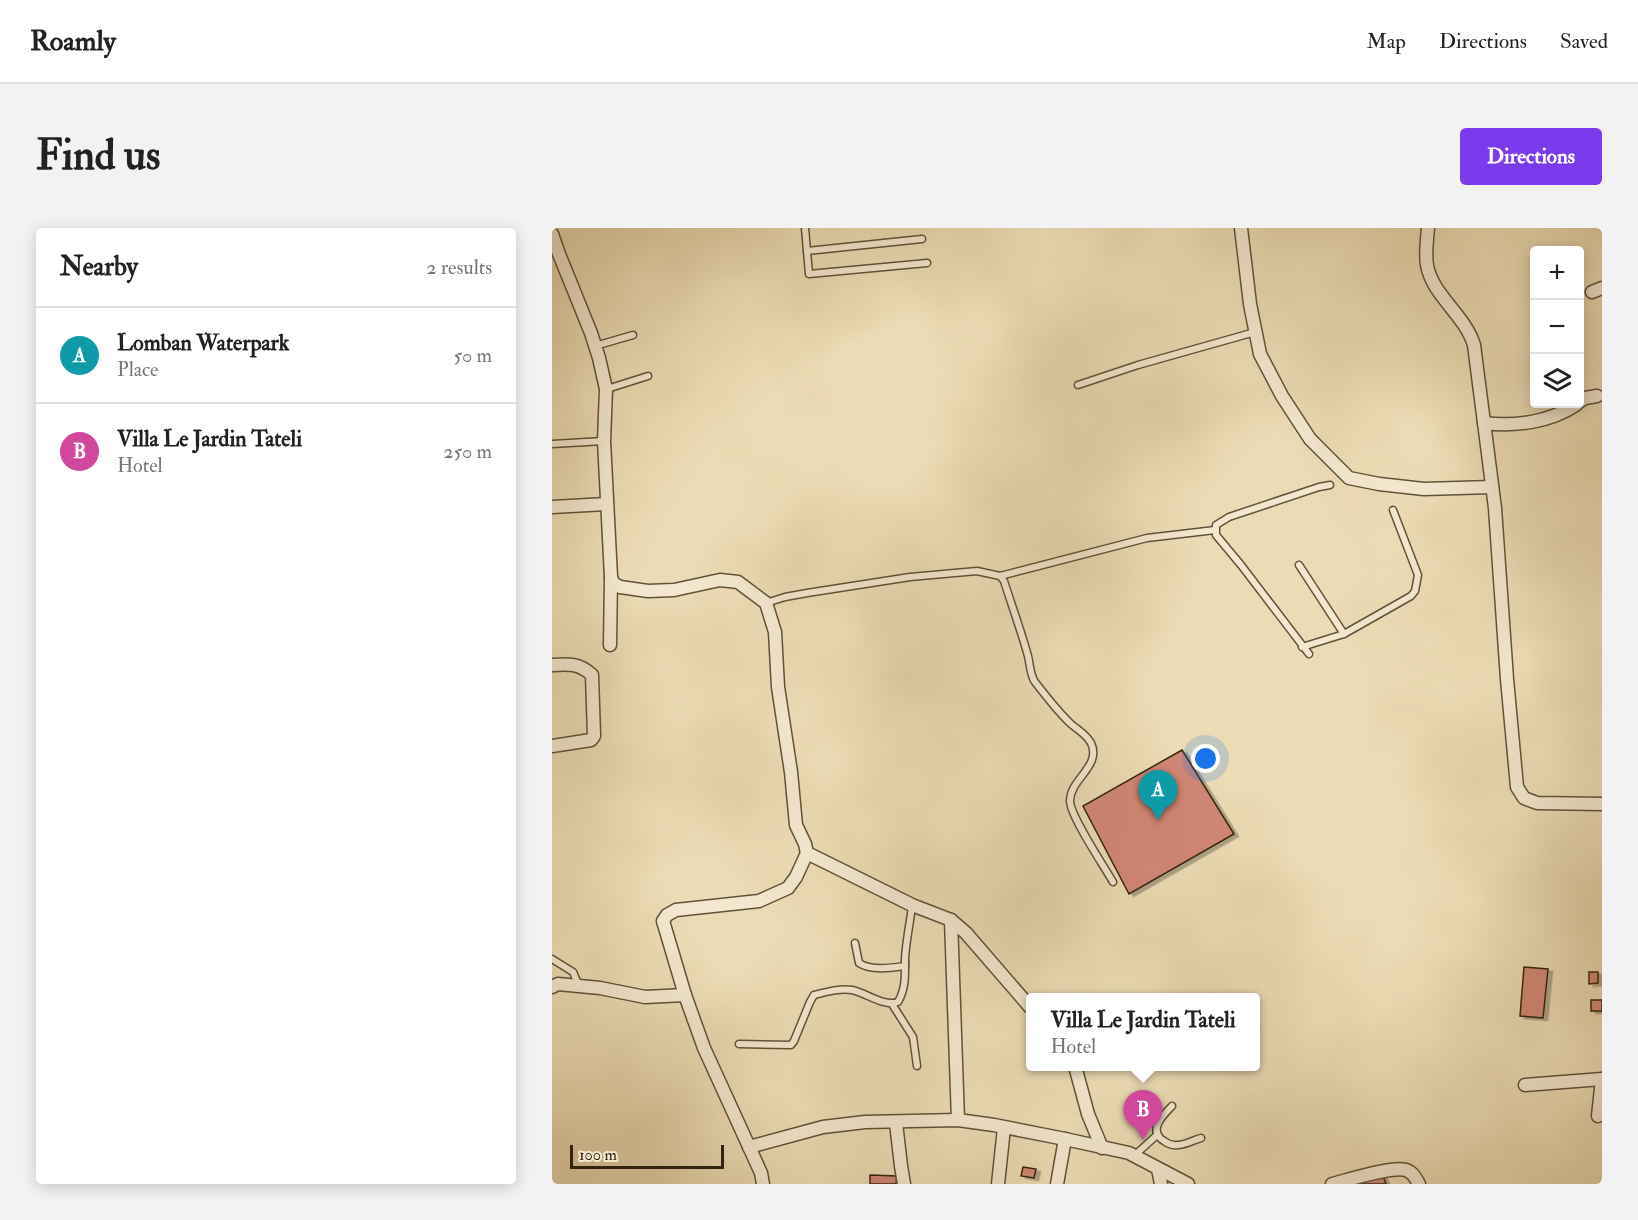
<!DOCTYPE html>
<meta charset="utf-8">
<style>
:root{--surface:#fff;--page:#f2f2f2;--text:#222;--muted:#767676;--line:#e0e0e0;--accent:#7c3aed}
body{margin:0;font-family:"IM FELL Double Pica",serif;background:var(--page);color:var(--text)}
.controls{position:absolute;right:18px;top:18px;display:grid;overflow:hidden;border-radius:6px;box-shadow:0 3px 15px #0003}
.controls button{width:54px;height:54px;display:grid;place-items:center;padding:0;border:0;border-bottom:2px solid var(--line);background:var(--surface);color:var(--text);font:30px sans-serif}
.scale{position:absolute;left:18px;bottom:15px;width:154px;box-sizing:border-box;padding-left:6px;border:3px solid #332410;border-top:0;font-size:16px;line-height:21px;white-space:nowrap;color:#332410;-webkit-text-stroke:4px #f3e8cf;paint-order:stroke}
.you{position:absolute;left:654px;top:531px;width:21px;height:21px;margin:-15px;border:4px solid #fff;border-radius:50%;background:#1a73e8;box-shadow:0 0 0 9px #1a73e833}
.badge{display:grid;place-items:center;width:39px;height:39px;border-radius:50%;background:var(--accent);color:#fff;font-size:20px;font-weight:700}
.pin{position:absolute;translate:-50% -50px;filter:drop-shadow(0 2px 3px #0008)}
.pin::after{content:'';position:absolute;top:32px;width:21px;height:18px;background:inherit;clip-path:polygon(0 0,100% 0,50% 100%)}
.popup{position:absolute;left:474px;top:765px;width:234px;height:78px;box-sizing:border-box;display:grid;place-content:center;border-radius:6px;background:var(--surface);filter:drop-shadow(0 2px 4px #0005);font-size:20px;white-space:nowrap;color:var(--muted)}
.popup b{font-size:22px;color:var(--text)}
.popup::after{content:'';position:absolute;left:50%;top:100%;margin-left:-12px;border:12px solid transparent;border-top-color:var(--surface)}
.list{margin:0;padding:0;list-style:none}
h2{display:flex;justify-content:space-between;align-items:center;height:78px;margin:0;padding:0 24px;font-size:26px}
h2 small{font-size:20px;font-weight:400;color:var(--muted)}
.list li{display:grid;grid-template-columns:39px 1fr auto;gap:18px;align-items:center;box-sizing:border-box;height:96px;padding:0 24px;border-top:2px solid var(--line)}
.list b{display:block;font-size:22px;white-space:nowrap}
.list p{margin:0;font-size:20px;white-space:nowrap;color:var(--muted)}
.list em{font-size:20px;font-style:normal;color:var(--muted)}
.icon{flex:none;width:33px;height:33px;fill:none;stroke:currentColor;stroke-width:2;stroke-linecap:round;stroke-linejoin:round}
.map{position:relative;flex:none;width:1050px;height:956px;overflow:hidden;border-radius:6px}
header{display:flex;align-items:center;gap:36px;box-sizing:border-box;height:84px;padding:0 30px;background:var(--surface);border-bottom:2px solid var(--line)}
header strong{font-size:28px}
nav{display:flex;gap:33px;margin-inline-start:auto;font-size:21px}
.intro{display:flex;align-items:center;justify-content:space-between;box-sizing:border-box;height:144px;padding:0 36px}
h1{margin:0;font-size:42px}
.button{padding:15px 27px;border-radius:6px;background:var(--accent);color:#fff;font-size:21px;font-weight:700}
main{display:flex;gap:36px;padding:0 36px}
aside{flex:1;background:var(--surface);border-radius:6px;box-shadow:0 3px 15px #0003}
.map>svg:first-child{display:block}
</style>
<header>
<strong>Roamly</strong>
<nav><a>Map</a><a>Directions</a><a>Saved</a></nav>
</header>
<div class="intro"><h1>Find us</h1><a class="button">Directions</a></div>
<main>
<aside>
<h2>Nearby<small>2 results</small></h2>
<ul class="list">
<li><span class="badge" style="background:#0f9aa8">A</span><div><b>Lomban Waterpark</b><p>Place</p></div><em>50 m</em></li>
<li><span class="badge" style="background:#d1479c">B</span><div><b>Villa Le Jardin Tateli</b><p>Hotel</p></div><em>250 m</em></li>
</ul>
</aside>
<div class="map">
<svg width="1050" height="956" viewBox="0 0 1050 956">
<defs>
<filter id="shadow"><feDropShadow dx="4.5" dy="2.5" stdDeviation="0" flood-color="#0004"/></filter>
</defs>
<rect width="100%" height="100%" fill="#ecdcb5"/>
<filter id="stains"><feTurbulence type="fractalNoise" baseFrequency=".00333" numOctaves="4"/><feColorMatrix values="0 0 0 0 .2 0 0 0 0 .09 0 0 0 0 .02 0 0 0 .5 -.17"/></filter>
<radialGradient id="worn" r=".72"><stop offset=".6" stop-color="#630" stop-opacity="0"/><stop offset="1" stop-color="#630" stop-opacity=".3"/></radialGradient>
<g fill="#d28776" stroke="#332410" stroke-width="1.5" filter="url(#shadow)">
<polygon points="630,522 682,606 577,666 531,578"/>
<polygon points="972,739 996,741 991,790 968,788"/>
<polygon points="1037,744 1046,744 1046,755 1037,756"/>
<rect x="1039" y="772" width="11" height="11"/>
<polygon points="471,939 484,941 482,950 469,948"/>
<polygon points="830,946 834,956 803,956"/>
<polygon points="318,947 345,948 344,956 318,956"/>
</g>
<g fill="none" stroke-linecap="round" stroke-linejoin="round">
<g stroke="#615239" stroke-width="9">
<g id="service">
<polyline points="253,0 257,46 375,35"/>
<polyline points="255,23 370,11"/>
<polyline points="43,118 81,107"/>
<polyline points="526,157 586,137 703,104"/>
<polyline points="55,161 96,148"/>
<polyline points="0,216 52,213"/>
<polyline points="747,337 792,406"/>
<polyline points="448,348 595,310 663,302"/>
<path d="M214 375 233 369 255 365 358 349 425 343 448 348 452 353C460 378 469 403 476 428 478 436 478 447 483 454 494 468 506 484 519 496 526 502 534 506 539 515 550 538 518 551 518 573 518 588 552 638 561 654"/>
<polyline points="750,419 792,406 859,368 863,363 866,347 841,282"/>
<polyline points="757,426 689,337 664,307 664,297 677,289 767,259 778,257"/>
<path d="M303 715 307 735C319 743 339 740 353 738V735"/>
<polyline points="0,731 21,744 27,758"/>
<polyline points="340,776 361,809 365,838"/>
<path d="M187 816 239 817 242 813 258 774 262 767C275 764 287 760 300 762 315 765 331 779 346 774 354 760 353 747 353 731 354 713 358 695 360 678"/>
<path d="M620 878C611 887 595 903 612 913 616 916 620 918 626 917 633 917 642 912 649 910"/>
<polyline points="583,927 605,907"/>
</g>
</g>
<g stroke="#615239" stroke-width="15">
<g id="minor">
<polyline points="689,0 698,76 708,126 730,168 758,211 797,250 827,256 872,261 940,259"/>
<path d="M876 0C875 12 873 26 875 37 880 67 913 87 922 117L943 280 955 451 965 559 972 570 985 575 1050 576"/>
<polyline points="0,6 7,26 39,105 47,130 54,161 52,213 59,349 61,355 68,359 96,363 122,362 168,352 186,354 214,375 223,404 226,459 239,544 244,597 253,616 255,625 360,677 399,692 414,705 478,779"/>
<polyline points="1040,64 1050,60"/>
<polyline points="1028,173 1033,170 1045,168"/>
<path d="M932 195C963 199 999 194 1025 176"/>
<polyline points="0,279 54,276"/>
<polyline points="58,417 59,349"/>
<path d="M0 437C16 436 27 435 40 447L42 508 39 512 0 518"/>
<polyline points="399,692 406,892"/>
<polyline points="0,759 6,756 48,760 93,769 133,767"/>
<polyline points="523,838 536,886 550,920"/>
<polyline points="973,857 1050,851"/>
<polyline points="1046,888 1050,851"/>
<polyline points="344,895 349,938 352,956"/>
<polyline points="197,919 271,899 313,894 406,892 442,897 513,911 577,925 636,956"/>
<polyline points="606,941 609,956"/>
<polyline points="211,956 209,945 152,820 133,767 111,693 115,687 124,682 207,673 236,660 244,649 255,625"/>
<polyline points="446,956 452,900"/>
<polyline points="505,956 513,911"/>
<path d="M780 956C796 952 840 938 854 942 861 944 864 951 867 956"/>
</g>
</g>
<use href="#service" stroke="#f3e8cf" stroke-width="6"/>
<use href="#minor" stroke="#f3e8cf" stroke-width="12"/>
</g>
<rect width="100%" height="100%" filter="url(#stains)"/>
<rect width="100%" height="100%" fill="url(#worn)"/>
</svg>
<div class="controls">
<button>+</button>
<button>−</button>
<button><svg class="icon" aria-label="layers" viewBox="0 0 24 24"><path d="M12 4l9 5-9 5-9-5zM3 14l9 5 9-5"/></svg></button>
</div>
<div class="scale">100 m</div>
<div class="you"></div>
<div class="pin badge" style="left:606px;top:592px;background:#0f9aa8">A</div>
<div class="pin badge" style="left:591px;top:912px;background:#d1479c">B</div>
<div class="popup"><b>Villa Le Jardin Tateli</b>Hotel</div>
</div>
</main>
